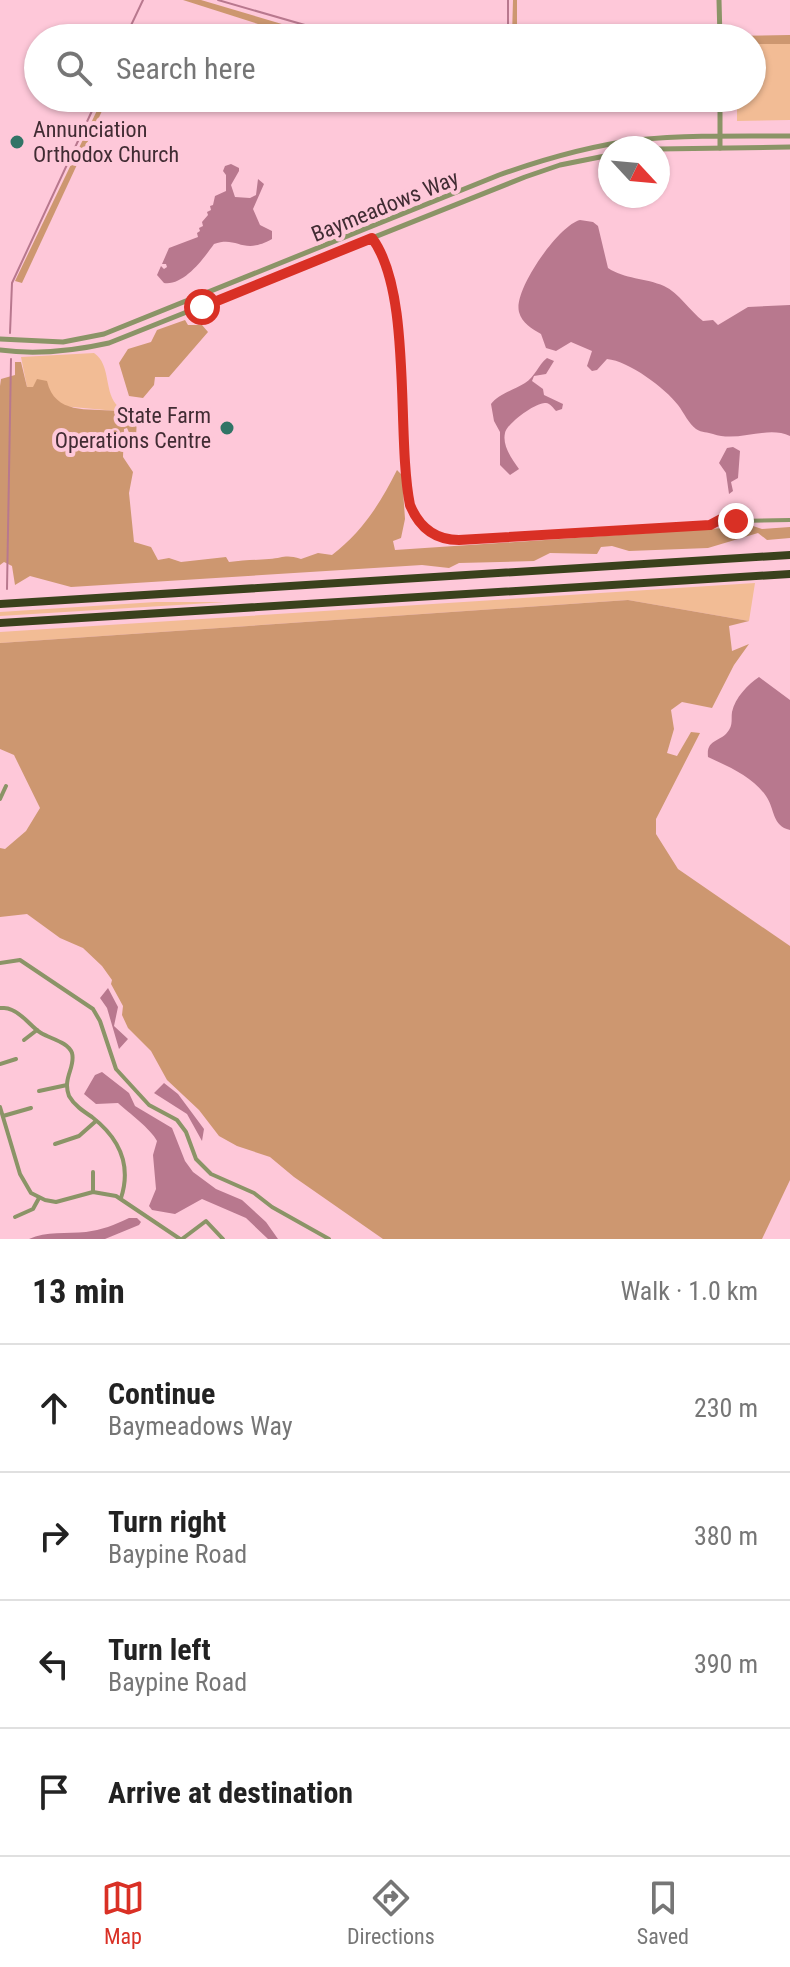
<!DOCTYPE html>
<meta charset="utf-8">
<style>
:root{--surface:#fff;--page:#f6f6f6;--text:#222;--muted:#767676;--line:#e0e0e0;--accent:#d93025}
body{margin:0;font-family:"Roboto Condensed",sans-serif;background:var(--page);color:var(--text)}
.compass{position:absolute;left:598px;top:136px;width:72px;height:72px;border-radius:50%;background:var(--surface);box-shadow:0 2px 6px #0004;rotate:116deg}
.stop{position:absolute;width:24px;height:24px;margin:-18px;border:6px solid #d93025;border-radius:50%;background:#fff}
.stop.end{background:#d93025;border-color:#fff;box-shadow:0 2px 8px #0008}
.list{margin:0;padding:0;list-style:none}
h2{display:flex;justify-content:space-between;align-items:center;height:104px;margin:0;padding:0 32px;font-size:34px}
h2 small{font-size:26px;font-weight:400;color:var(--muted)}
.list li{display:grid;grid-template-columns:52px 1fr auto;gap:24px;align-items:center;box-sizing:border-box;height:128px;padding:0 32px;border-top:2px solid var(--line)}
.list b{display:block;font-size:30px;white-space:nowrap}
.list p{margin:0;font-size:26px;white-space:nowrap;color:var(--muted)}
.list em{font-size:26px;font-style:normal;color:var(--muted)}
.icon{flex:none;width:44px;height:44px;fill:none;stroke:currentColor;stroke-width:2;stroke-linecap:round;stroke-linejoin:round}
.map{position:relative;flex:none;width:790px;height:1239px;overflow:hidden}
.search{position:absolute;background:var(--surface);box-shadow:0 2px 6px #0004;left:24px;right:24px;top:24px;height:88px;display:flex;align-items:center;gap:20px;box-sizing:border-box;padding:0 28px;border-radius:44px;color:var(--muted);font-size:30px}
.sheet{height:616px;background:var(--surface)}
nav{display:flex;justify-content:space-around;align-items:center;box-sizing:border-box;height:112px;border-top:2px solid var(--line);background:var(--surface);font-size:22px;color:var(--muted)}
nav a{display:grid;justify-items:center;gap:4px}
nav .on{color:var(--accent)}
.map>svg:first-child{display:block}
</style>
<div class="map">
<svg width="790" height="1239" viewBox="0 0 790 1239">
<rect width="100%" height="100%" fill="#fec8d9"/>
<g fill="#f2bc95">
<polygon points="752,44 790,44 790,120 737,121 737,98 752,98"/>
<path d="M94 353C112 365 103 394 119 407L116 411 62 406 50 393 27 387 21 357Z"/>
<polygon points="755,583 749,621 628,600 0,643 0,632"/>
<polygon points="156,602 226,602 0,616 0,612"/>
</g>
<g fill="#cd9770">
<polygon points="183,0 201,0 329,38 302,38"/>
<polygon points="513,0 517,0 517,34 692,27 690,33 665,34 663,38 491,38 512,36"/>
<polygon points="790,35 790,44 752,44 752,38 723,36"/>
<polygon points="103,98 108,98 22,283 15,281"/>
<polygon points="185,320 188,325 202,325 208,332 169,377 155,377 154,385 143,398 129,396 119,363 128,349 151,342 157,330"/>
<path d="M15 362H21L27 387H33L37 379 47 381C55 415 87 408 116 411L119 407 137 418 136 437 132 439 127 428 124 429 123 457 133 472 129 493 134 542 151 547 158 560 169 558 181 562 226 557 229 562C243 560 256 560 269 559 284 558 285 554 301 559L318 553 332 555C362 532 380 504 397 470L402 475 405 519 401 538 393 541 395 550 753 526 762 529 790 527V538L767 540 758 533 708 548 629 551 612 546 601 547 597 554 550 553 534 561 459 563 449 568 422 565 71 587 30 576 15 585 12 566 4 562 0 565V386L1 379 15 375Z"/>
<polygon points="628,600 749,621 729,626 732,651 749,644 734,665 712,708 682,702 671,710 674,729 667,753 677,756 691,732 700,733 656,819 656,834 678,869 790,946 790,1180 762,1239 383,1239 294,1177 270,1157 237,1146 219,1136 199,1110 167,1080 151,1051 128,1028 122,1015 123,1006 111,984 112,980 102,966 83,948 60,938 27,914 0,917 0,848 5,849 26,831 40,808 14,755 0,749 0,643"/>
</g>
<g fill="#b8788e">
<path d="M231 164 239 168V171L231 185 235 197 250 198 256 195 258 179 264 184 253 209 260 225 272 231V239C242 256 238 235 214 244 204 258 184 286 164 283L157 275 161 266 164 269 167 267 166 264H162L169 248 198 237 197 233 200 231 199 228 203 226 202 222 208 215 207 212 211 210 210 206 213 205 215 196 226 191V175L223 171 225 166Z"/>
<path d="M580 220 593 222 598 226 608 268C624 279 646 278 664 286 679 293 690 311 703 321L713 320 718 325 748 307 790 305V436C767 425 738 443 713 434 708 432 702 433 696 429 689 424 684 413 678 405 665 388 629 361 607 359L597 370 592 371 587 366 592 351 571 342 556 351 546 348 541 334C532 329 522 323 519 312 513 290 559 225 580 220Z"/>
<path d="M547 358 554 361 546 374 534 376 532 381 543 389 544 395 563 404 562 409 556 411C554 409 550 403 546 403 537 401 506 424 505 433 502 446 512 459 519 469L510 475 500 465V432L494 421 491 404C498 394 514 390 525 383 535 377 538 365 547 358Z"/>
<polygon points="733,447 740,451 738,478 731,482 733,491 729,494 726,473 719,463 727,448"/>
<path d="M759 677 790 700V830C772 826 775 809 766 796 752 776 729 767 708 757 706 738 721 743 729 730 733 724 731 718 732 712 735 698 748 684 759 677Z"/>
<polygon points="108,988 118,1007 114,1026 128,1039 119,1049 107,1008 100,998"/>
<path d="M102 1072 129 1093 135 1106 172 1128 185 1161 193 1172 216 1189 242 1200 266 1222 278 1239H268L246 1218 202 1199 175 1214 152 1210 149 1206 156 1189 153 1155 157 1141C151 1129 129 1113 118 1103L96 1104 84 1094 95 1075Z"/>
<polygon points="164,1083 178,1094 204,1129 202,1141 187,1114 154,1093"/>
<path d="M129 1218H137L141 1222 139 1225 105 1239H29C46 1231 67 1234 86 1232 101 1230 115 1225 129 1218Z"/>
</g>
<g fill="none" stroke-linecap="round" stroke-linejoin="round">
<g stroke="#b8788e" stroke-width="2">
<polyline points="218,0 350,38"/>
<polyline points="125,38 143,0"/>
<polyline points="435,38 503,35 508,29 508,0"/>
<polyline points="10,333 12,283 98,98"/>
<polyline points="7,589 11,359"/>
</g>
<g stroke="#8b9467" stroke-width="4">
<path d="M372 238C405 283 405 439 408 499 414 524 433 539 459 540L710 525 727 516 736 521 790 520"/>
<polyline points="0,799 6,786"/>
<polyline points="0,963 20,960 93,1009 100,1021 116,1069 149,1105 177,1120 186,1132 196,1159 211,1174 254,1193 272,1207 329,1239"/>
<path d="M0 1008C6 1008 6 1007 12 1010 24 1015 31 1027 41 1033 51 1039 68 1042 72 1053 76 1067 62 1078 69 1096 74 1105 83 1111 92 1117 119 1138 132 1164 121 1198"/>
<polyline points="24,1040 37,1030"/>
<polyline points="0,1064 16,1059"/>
<polyline points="39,1091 67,1085"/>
<polyline points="0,1107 20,1174 31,1193 45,1200 56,1202 93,1192 116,1196 180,1239"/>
<polyline points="3,1116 31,1108"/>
<polyline points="55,1144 79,1136 96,1121"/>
<polyline points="93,1192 93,1172"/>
<polyline points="15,1217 33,1209 39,1198"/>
<polyline points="182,1239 206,1221 223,1239"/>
</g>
<g stroke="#8b9467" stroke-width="5">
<polyline points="719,0 720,38"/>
<polyline points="720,148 720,98"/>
<polyline points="658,149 790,147"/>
<path d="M0 339 63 342 104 334 499 175C544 159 589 146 636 140 687 135 739 136 790 136"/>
<path d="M0 350C36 355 73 351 109 343L525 177 560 165 610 155"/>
</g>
<g stroke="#3a411c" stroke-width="8">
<polyline points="0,604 790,555"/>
<polyline points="0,623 790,574"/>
</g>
</g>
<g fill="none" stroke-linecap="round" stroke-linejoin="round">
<path stroke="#d93025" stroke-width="10" d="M202 307 372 238C413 293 396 436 410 505 419 527 435 540 459 540L710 525 727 516 736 521"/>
</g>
<g fill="#317466" stroke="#fec8d9" stroke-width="3">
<circle cx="17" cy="142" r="8"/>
<circle cx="227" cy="428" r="8"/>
</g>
<g text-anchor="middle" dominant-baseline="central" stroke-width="8" stroke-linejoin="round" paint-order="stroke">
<g font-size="22" fill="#412c33" stroke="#fec8d9" text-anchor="start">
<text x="33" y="129">Annunciation<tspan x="33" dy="25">Orthodox Church</tspan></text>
<text x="211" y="415" text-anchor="end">State Farm<tspan x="211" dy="25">Operations Centre</tspan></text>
</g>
<g font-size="22" fill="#412c33" stroke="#fec8d9">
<text transform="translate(385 206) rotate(-22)">Baymeadows Way</text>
</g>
</g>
</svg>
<svg class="compass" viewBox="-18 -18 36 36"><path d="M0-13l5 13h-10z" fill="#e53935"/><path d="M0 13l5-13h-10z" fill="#767676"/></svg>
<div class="stop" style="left:202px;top:307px"></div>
<div class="stop end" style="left:736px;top:521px"></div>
<div class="search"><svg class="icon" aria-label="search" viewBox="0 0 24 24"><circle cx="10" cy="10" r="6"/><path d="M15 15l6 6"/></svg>Search here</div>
</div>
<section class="sheet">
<h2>13 min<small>Walk · 1.0 km</small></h2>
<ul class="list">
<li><svg class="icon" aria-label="ahead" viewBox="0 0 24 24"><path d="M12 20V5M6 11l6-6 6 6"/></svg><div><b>Continue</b><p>Baymeadows Way</p></div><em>230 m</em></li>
<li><svg class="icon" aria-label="right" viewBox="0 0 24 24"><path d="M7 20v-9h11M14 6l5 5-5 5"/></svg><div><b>Turn right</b><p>Baypine Road</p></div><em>380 m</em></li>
<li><svg class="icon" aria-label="left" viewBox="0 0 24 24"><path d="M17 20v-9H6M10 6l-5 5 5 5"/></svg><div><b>Turn left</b><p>Baypine Road</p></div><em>390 m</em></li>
<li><svg class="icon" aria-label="arrive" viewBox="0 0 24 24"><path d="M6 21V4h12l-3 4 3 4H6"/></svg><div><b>Arrive at destination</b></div></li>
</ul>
</section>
<nav>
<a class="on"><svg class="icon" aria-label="map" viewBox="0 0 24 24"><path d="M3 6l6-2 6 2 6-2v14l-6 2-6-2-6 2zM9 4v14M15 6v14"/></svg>Map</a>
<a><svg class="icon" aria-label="directions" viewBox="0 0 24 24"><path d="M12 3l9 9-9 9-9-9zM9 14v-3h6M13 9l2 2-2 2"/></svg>Directions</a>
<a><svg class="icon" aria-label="saved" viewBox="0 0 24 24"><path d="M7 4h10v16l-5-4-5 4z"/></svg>Saved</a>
</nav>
